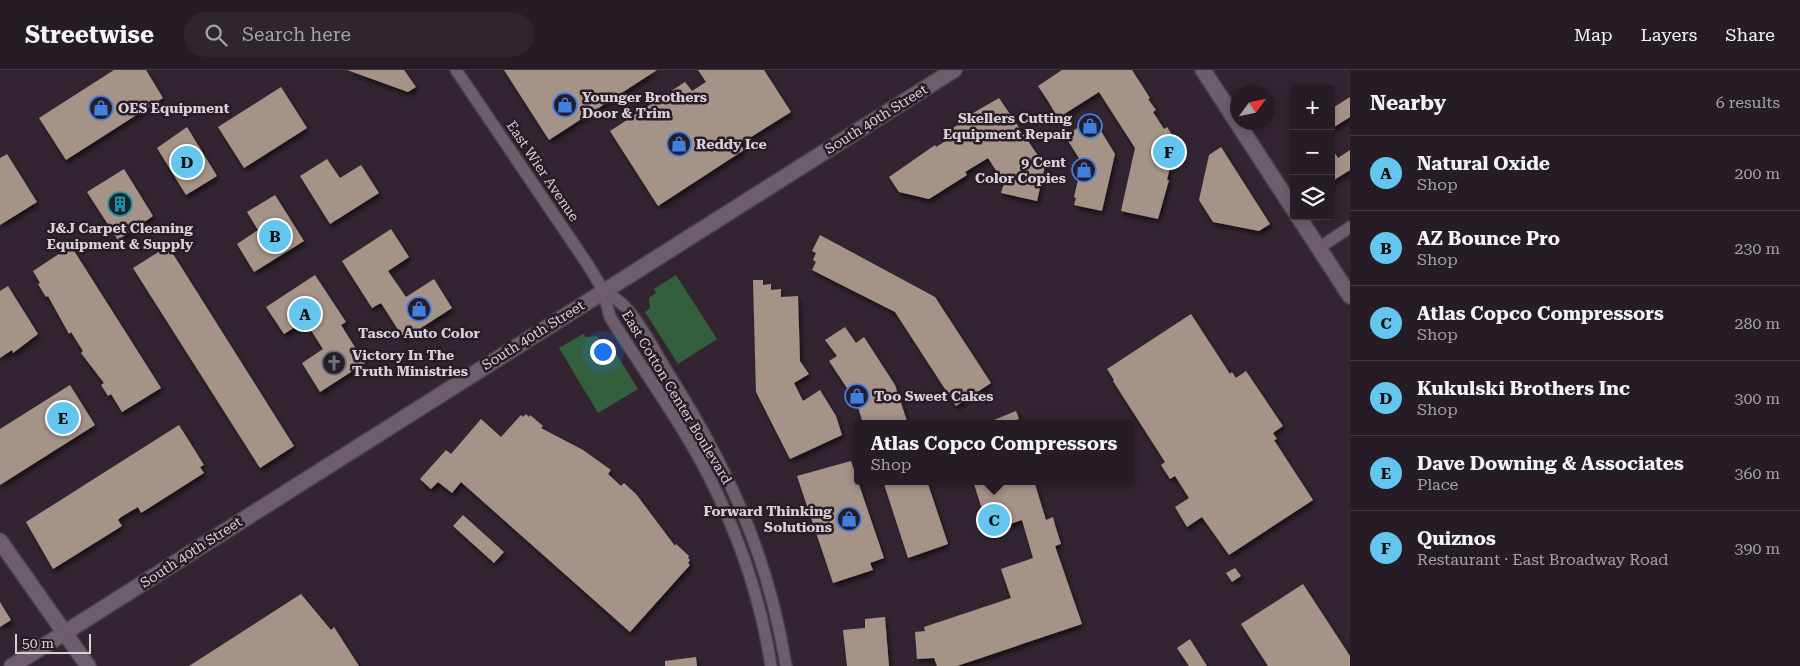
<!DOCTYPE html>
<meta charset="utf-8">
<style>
:root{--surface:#261c25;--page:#2e252d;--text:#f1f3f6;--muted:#a4a1a7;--line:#423a42;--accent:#64c5ee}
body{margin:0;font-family:"Roboto Serif",serif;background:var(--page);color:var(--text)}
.controls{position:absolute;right:15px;top:15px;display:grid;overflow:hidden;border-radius:5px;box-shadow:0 2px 8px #0003}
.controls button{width:45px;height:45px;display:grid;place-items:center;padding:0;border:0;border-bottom:1px solid var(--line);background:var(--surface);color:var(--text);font:25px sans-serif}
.compass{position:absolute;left:1230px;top:15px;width:45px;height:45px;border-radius:50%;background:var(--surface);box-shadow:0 2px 8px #0003;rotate:57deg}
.scale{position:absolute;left:15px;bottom:12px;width:76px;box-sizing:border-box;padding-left:5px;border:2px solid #d8d0d7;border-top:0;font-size:14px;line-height:18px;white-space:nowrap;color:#d8d0d7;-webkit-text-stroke:4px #281c27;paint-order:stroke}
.you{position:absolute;left:602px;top:281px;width:18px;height:18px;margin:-12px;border:4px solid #fff;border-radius:50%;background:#1a73e8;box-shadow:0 0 0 8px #1a73e833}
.badge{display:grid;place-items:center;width:32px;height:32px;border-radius:50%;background:var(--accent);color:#111;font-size:16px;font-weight:700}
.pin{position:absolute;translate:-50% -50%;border:2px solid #fff;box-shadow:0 1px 5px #0006}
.popup{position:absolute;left:854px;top:350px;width:280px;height:65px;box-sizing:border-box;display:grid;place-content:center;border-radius:5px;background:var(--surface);filter:drop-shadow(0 1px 4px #0005);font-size:16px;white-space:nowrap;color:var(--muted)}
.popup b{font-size:19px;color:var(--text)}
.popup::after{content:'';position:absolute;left:50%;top:100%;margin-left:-10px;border:10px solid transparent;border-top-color:var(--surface)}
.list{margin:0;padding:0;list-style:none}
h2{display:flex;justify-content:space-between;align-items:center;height:65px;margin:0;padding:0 20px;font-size:21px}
h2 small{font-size:16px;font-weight:400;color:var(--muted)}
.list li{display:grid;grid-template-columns:32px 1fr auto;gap:15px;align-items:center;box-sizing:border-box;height:75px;padding:0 20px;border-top:1px solid var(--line)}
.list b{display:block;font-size:19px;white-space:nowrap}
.list p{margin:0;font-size:16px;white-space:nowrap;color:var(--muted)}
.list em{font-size:16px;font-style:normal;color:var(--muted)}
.icon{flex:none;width:28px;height:28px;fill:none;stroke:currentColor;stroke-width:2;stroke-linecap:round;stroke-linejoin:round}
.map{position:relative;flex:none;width:1350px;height:596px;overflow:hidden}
header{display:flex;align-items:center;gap:30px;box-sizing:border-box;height:70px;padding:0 25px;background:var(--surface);border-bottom:1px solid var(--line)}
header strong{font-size:24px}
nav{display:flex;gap:28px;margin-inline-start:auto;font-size:18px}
.search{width:350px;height:45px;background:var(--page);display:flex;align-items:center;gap:12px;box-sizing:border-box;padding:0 18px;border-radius:28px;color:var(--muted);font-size:19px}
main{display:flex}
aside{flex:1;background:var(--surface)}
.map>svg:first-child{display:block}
</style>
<header>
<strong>Streetwise</strong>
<div class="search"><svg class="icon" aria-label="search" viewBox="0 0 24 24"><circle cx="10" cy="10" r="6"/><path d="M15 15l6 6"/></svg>Search here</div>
<nav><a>Map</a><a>Layers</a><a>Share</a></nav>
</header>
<main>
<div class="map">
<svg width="1350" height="596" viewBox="0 0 1350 596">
<defs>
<filter id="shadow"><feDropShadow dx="2" dy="3.5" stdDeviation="2.5" flood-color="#0009"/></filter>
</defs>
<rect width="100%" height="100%" fill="#322531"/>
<g fill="#345f3d">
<polygon points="676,205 717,269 678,294 645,242 650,238 649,228 656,223 654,219"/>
<polygon points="583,264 586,267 596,266 602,271 607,269 638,319 598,343 559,278"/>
</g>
<g fill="#a69388" filter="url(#shadow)">
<polygon points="114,0 146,0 163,28 66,90 39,48"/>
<polygon points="347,0 404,0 416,17 408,22"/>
<polygon points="504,0 657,0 549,70"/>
<polygon points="698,0 764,0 791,42 740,74 744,80 658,136 610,61 685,12 692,21 706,12"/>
<polygon points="1062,0 1132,0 1150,28 1148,29 1156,40 1153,42 1164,59 1167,57 1176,71 1167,110 1169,110 1158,149 1121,141 1135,78 1099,22 1058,48 1048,31 1038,16"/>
<polygon points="281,17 307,58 244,98 218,57"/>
<polygon points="1350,27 1350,47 1331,59 1331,39"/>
<polygon points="999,28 1045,96 1037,131 1001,123 1004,113 988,88 965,102 967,105 929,129 899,122 889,107 935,75 936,77 957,64 953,58 962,52 961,50"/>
<polygon points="1093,48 1115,84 1102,141 1074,135 1076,128 1074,127 1082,93 1065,66"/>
<polygon points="187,57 217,106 186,125 157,78"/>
<polygon points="1221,77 1270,154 1259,161 1213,152 1199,130 1209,85"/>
<polygon points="1331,77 1338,88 1350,80 1350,100 1331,112"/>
<polygon points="7,84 37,132 0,155 0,88"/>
<polygon points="327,89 340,108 361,95 379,123 330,154 300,106"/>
<polygon points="124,99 153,146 118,170 87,122"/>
<polygon points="275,125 304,171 254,202 237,174 258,160 247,142"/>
<polygon points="391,159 409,187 388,201 406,227 434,209 452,238 404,269 381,233 372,238 342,191"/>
<polygon points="820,165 935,227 991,313 956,336 895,242 812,200 816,192 813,190 816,183 812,181"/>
<polygon points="71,176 161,318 122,342 111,324 108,326 101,315 104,313 81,283 83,281 71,262 69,264 48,226 46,227 38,214 40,213 33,201"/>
<polygon points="168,176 294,376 260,398 133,198"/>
<polygon points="315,205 346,252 341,255 365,293 320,322 302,293 323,279 305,251 284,264 266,237"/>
<polygon points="753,210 763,210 763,215 771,214 771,220 781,219 781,227 798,226 800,291 809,304 794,313 803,331 820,320 836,346 842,365 790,389 756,322"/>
<polygon points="8,216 38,264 13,283 12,280 0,288 0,221"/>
<polygon points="1191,244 1230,304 1232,302 1236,308 1246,301 1283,356 1273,363 1277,369 1274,370 1313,430 1229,485 1202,447 1187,457 1175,437 1189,428 1175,406 1170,409 1161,395 1165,392 1113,311 1114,310 1107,299"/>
<polygon points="845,257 856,273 864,267 895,315 908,354 863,354 857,333 829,291 837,286 825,270"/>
<polygon points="70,315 95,355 0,415 0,359"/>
<polygon points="1016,341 1019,349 1005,354 984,354"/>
<polygon points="526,344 529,347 530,345 543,356 541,358 583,380 611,400 608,404 621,416 624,413 636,424 675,476 676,474 689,486 688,488 690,490 688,493 690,495 630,562 461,412 452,423 438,412 431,419 420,409 446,380 451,384 481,349 501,367 521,345 523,347"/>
<polygon points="179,355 204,395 200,397 204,403 141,443 138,437 121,447 118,450 122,456 53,499 26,452"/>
<polygon points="851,391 884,488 870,493 873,500 833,513 797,406"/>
<polygon points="883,411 927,411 948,474 908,488"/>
<polygon points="973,411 1034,411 1046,450 1053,447 1055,455 1061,474 1055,476 1082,554 957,596 937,596 934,588 917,589 915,562 925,561 924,557 1011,528 1001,499 1033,488 1022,450 989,461"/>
<polygon points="463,445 504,482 494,493 453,456"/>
<polygon points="1235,498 1241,506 1232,512 1226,503"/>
<polygon points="1303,514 1350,586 1350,596 1268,596 1241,554"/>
<polygon points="301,524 331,560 334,557 359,596 189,596"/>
<polygon points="0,532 11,550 0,557"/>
<polygon points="885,547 889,596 847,596 843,560 865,558 865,549"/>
<polygon points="1190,569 1207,596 1189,596 1177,578"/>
<polygon points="696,587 697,596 665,596 665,591"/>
</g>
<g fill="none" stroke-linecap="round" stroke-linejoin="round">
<g stroke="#4b404a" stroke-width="14">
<g id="street">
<path d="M456 0 588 195 603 220 610 247C646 305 688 361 717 423 743 478 762 536 771 596"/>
<polyline points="1319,178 1350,157"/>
<path d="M603 220C611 226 621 231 627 239 643 257 655 282 668 303 728 398 768 484 786 596"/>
</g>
</g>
<g stroke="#4b404a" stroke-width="18">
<g id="secondary">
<polyline points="1203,0 1294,140"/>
<polyline points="1298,146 1350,226"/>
<polyline points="0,471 88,596"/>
<polyline points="12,596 954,0"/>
</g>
</g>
<use href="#street" stroke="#6c5e6b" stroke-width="11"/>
<use href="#secondary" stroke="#6c5e6b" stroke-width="15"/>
</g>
<defs>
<g id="shop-ring" transform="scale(1.25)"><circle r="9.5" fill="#281c27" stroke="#3f7fe0" stroke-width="1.5"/><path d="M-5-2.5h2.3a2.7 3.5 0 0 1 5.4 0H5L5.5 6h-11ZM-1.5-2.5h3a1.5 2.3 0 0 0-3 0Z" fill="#3f7fe0"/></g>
<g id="building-ring" transform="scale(1.25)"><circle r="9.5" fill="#281c27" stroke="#0f9aa8" stroke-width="1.5"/><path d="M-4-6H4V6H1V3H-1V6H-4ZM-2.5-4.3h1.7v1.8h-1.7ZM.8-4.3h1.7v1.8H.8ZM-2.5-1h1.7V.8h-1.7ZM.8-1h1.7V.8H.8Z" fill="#0f9aa8"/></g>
<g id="church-ring" transform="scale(1.25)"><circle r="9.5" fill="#281c27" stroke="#6b7280" stroke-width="1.5"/><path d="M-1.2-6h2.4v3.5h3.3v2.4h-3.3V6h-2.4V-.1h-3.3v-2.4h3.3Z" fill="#6b7280"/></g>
</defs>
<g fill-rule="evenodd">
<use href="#shop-ring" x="565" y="35"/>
<use href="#shop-ring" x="101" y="38"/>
<use href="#shop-ring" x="1090" y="56"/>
<use href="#shop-ring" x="679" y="74"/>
<use href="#shop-ring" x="1084" y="100"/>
<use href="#building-ring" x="120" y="134"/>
<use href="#shop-ring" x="419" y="239"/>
<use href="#church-ring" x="334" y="293"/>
<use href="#shop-ring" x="857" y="326"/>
<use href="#shop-ring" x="849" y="449"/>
</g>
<g text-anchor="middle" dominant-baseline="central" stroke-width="5" stroke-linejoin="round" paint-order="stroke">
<g font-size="14" font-weight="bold" fill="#d8d0d7" stroke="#281c27" text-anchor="start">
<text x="582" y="27">Younger Brothers<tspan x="582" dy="16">Door &amp; Trim</tspan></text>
<text x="118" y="38">OES Equipment</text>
<text x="1072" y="48" text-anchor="end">Skellers Cutting<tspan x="1072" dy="16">Equipment Repair</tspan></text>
<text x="696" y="74">Reddy Ice</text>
<text x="1066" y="92" text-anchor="end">9 Cent<tspan x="1066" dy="16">Color Copies</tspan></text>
<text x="120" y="158" text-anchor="middle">J&amp;J Carpet Cleaning<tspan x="120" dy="16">Equipment &amp; Supply</tspan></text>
<text x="419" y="263" text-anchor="middle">Tasco Auto Color</text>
<text x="352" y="285">Victory In The<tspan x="352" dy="16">Truth Ministries</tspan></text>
<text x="874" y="326">Too Sweet Cakes</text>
<text x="832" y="441" text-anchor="end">Forward Thinking<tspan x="832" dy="16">Solutions</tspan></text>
</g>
<g font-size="14" fill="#d8d0d7" stroke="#281c27">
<text transform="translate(876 49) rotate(-32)">South 40th Street</text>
<text transform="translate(543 101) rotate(56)">East Wier Avenue</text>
<text transform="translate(533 265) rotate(-32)">South 40th Street</text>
<text transform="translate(677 327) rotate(59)">East Cotton Center Boulevard</text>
<text transform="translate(191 482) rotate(-33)">South 40th Street</text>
</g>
</g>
</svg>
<div class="controls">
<button>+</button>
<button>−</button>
<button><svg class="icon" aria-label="layers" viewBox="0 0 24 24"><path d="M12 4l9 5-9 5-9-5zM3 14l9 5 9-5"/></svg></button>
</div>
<svg class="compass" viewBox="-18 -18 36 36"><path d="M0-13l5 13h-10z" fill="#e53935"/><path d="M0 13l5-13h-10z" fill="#a4a1a7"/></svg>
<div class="scale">50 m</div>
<div class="you"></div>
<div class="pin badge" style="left:305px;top:244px">A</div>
<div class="pin badge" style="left:275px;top:166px">B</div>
<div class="pin badge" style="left:994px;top:450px">C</div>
<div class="popup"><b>Atlas Copco Compressors</b>Shop</div>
<div class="pin badge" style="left:187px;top:92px">D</div>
<div class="pin badge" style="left:63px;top:348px">E</div>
<div class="pin badge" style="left:1169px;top:82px">F</div>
</div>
<aside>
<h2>Nearby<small>6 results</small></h2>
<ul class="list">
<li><span class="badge">A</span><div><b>Natural Oxide</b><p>Shop</p></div><em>200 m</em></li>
<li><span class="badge">B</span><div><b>AZ Bounce Pro</b><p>Shop</p></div><em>230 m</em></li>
<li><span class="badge">C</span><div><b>Atlas Copco Compressors</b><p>Shop</p></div><em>280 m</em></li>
<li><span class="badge">D</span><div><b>Kukulski Brothers Inc</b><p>Shop</p></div><em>300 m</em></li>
<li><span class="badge">E</span><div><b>Dave Downing &amp; Associates</b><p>Place</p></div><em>360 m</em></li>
<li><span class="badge">F</span><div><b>Quiznos</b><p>Restaurant · East Broadway Road</p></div><em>390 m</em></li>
</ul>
</aside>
</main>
